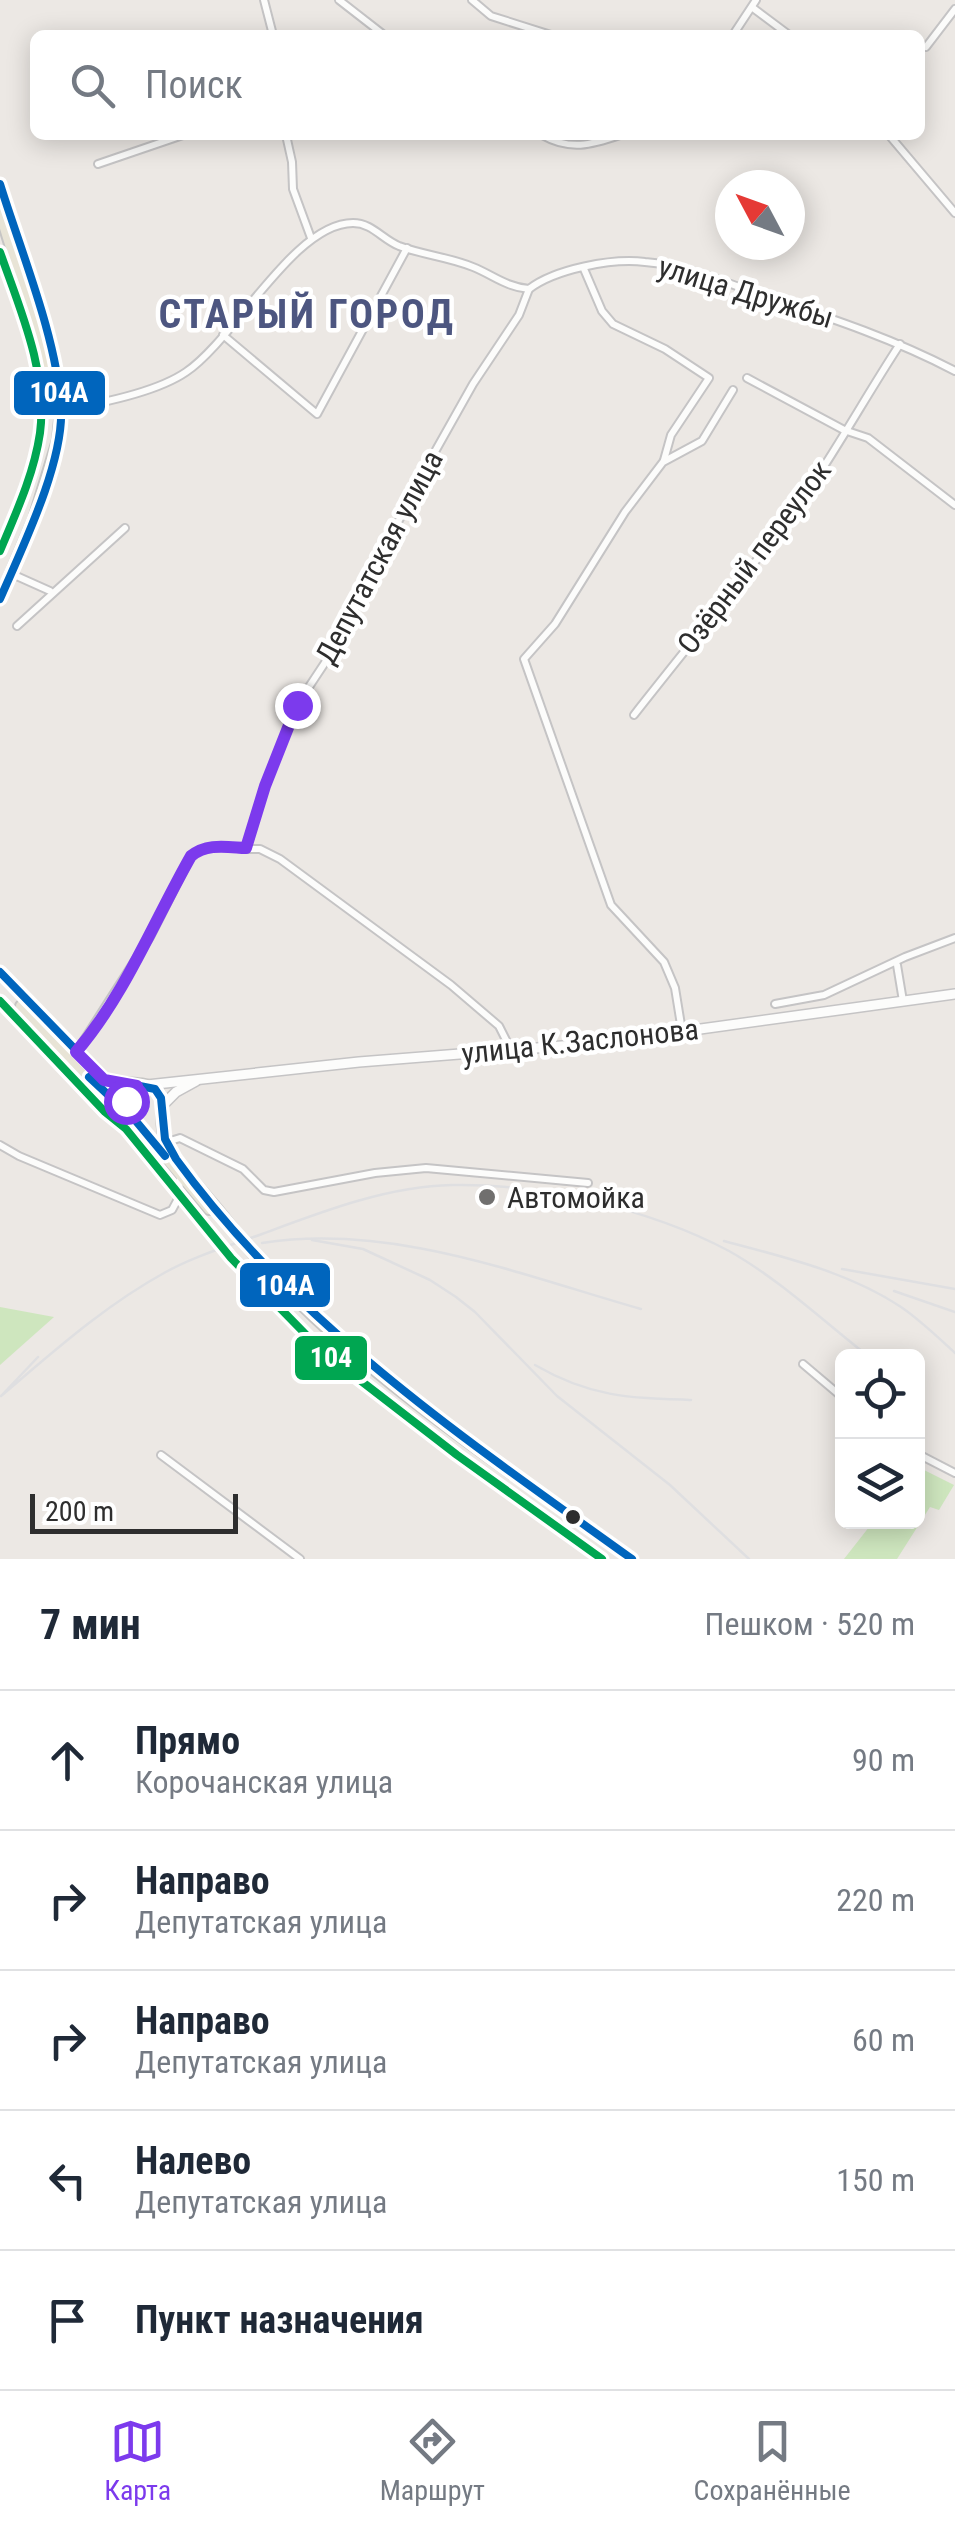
<!DOCTYPE html>
<html lang="ru">
<meta charset="utf-8">
<style>
:root{--surface:#fff;--page:#f6f6f7;--text:#1f2937;--muted:#747a83;--line:#e0e1e3;--accent:#7c3aed}
body{margin:0;font-family:"Roboto Condensed",sans-serif;background:var(--page);color:var(--text)}
.controls{position:absolute;right:30px;bottom:30px;display:grid;overflow:hidden;border-radius:15px;box-shadow:0 5px 25px #0003}
.controls button{width:90px;height:90px;display:grid;place-items:center;padding:0;border:0;border-bottom:2px solid var(--line);background:var(--surface);color:var(--text);font:50px sans-serif}
.compass{position:absolute;left:715px;top:170px;width:90px;height:90px;border-radius:50%;background:var(--surface);box-shadow:0 5px 25px #0003;rotate:311deg}
.scale{position:absolute;left:30px;bottom:25px;width:208px;box-sizing:border-box;padding-left:10px;border:5px solid #2e2e2e;border-top:0;font-size:28px;line-height:35px;white-space:nowrap;color:#2e2e2e;-webkit-text-stroke:8px #fff;paint-order:stroke}
.stop{position:absolute;width:30px;height:30px;margin:-22px;border:8px solid #7c3aed;border-radius:50%;background:#fff}
.stop.end{background:#7c3aed;border-color:#fff;box-shadow:0 2px 10px #0008}
.list{margin:0;padding:0;list-style:none}
h2{display:flex;justify-content:space-between;align-items:center;height:130px;margin:0;padding:0 40px;font-size:42px}
h2 small{font-size:32px;font-weight:400;color:var(--muted)}
.list li{display:grid;grid-template-columns:65px 1fr auto;gap:30px;align-items:center;box-sizing:border-box;height:140px;padding:0 40px;border-top:2px solid var(--line)}
.list b{display:block;font-size:38px;white-space:nowrap}
.list p{margin:0;font-size:32px;white-space:nowrap;color:var(--muted)}
.list em{font-size:32px;font-style:normal;color:var(--muted)}
.icon{flex:none;width:55px;height:55px;fill:none;stroke:currentColor;stroke-width:2;stroke-linecap:round;stroke-linejoin:round}
.map{position:relative;flex:none;width:955px;height:1559px;overflow:hidden}
.search{position:absolute;background:var(--surface);box-shadow:0 5px 25px #0003;left:30px;right:30px;top:30px;height:110px;display:flex;align-items:center;gap:25px;box-sizing:border-box;padding:0 35px;border-radius:15px;color:var(--muted);font-size:38px}
.sheet{height:830px;background:var(--surface)}
nav{display:flex;justify-content:space-around;align-items:center;box-sizing:border-box;height:140px;border-top:2px solid var(--line);background:var(--surface);font-size:28px;color:var(--muted)}
nav a{display:grid;justify-items:center;gap:5px}
nav .on{color:var(--accent)}
.map>svg:first-child{display:block}
</style>
<div class="map">
<svg width="955" height="1559" viewBox="0 0 955 1559">
<rect width="100%" height="100%" fill="#ece8e4"/>
<g fill="#cee6be">
<polygon points="0,1307 54,1317 0,1365"/>
<polygon points="918,1467 954,1485 939,1510 930,1507 897,1559 844,1559 873,1522 918,1522"/>
</g>
<g fill="none" stroke-linecap="round" stroke-linejoin="round">
<g stroke="#c5c4c5" stroke-width="10">
<g id="street">
<polyline points="264,0 273,35"/>
<polyline points="339,0 384,35"/>
<polyline points="472,0 491,16 551,35"/>
<polyline points="753,8 789,35"/>
<polyline points="733,35 756,0"/>
<polyline points="926,47 955,9"/>
<polyline points="286,135 292,162 293,189 311,238"/>
<path d="M542 135C570 151 591 145 620 135"/>
<polyline points="889,135 955,213"/>
<polyline points="98,164 183,135"/>
<polyline points="584,269 602,311 613,324 665,349 709,378 671,435 664,460"/>
<polyline points="223,335 317,414 407,248"/>
<polyline points="747,378 844,430 868,438 955,505"/>
<path d="M54 411C93 405 154 394 186 372 235 339 294 223 353 223 372 223 382 239 399 246 423 255 449 257 473 267 493 275 506 287 529 289 555 269 612 258 645 262 690 266 728 284 770 298 834 319 896 340 955 371"/>
<polyline points="12,574 50,591"/>
<polyline points="17,626 125,528"/>
<path d="M634 715C685 650 738 586 787 520 829 464 862 402 900 344"/>
<polyline points="246,849 260,849 280,859 451,985 499,1026 511,1050"/>
<polyline points="897,965 903,1001"/>
<polyline points="775,1004 824,995 905,957 955,938"/>
<polyline points="682,1031 675,988 664,962 611,905 524,659 555,624 625,512 663,462 702,441 733,390"/>
<path d="M77 1051 150 937 191 856C207 843 226 847 246 849L265 786 297 705 332 652 423 473 473 384 519 315 529 289"/>
<polyline points="167,1142 180,1138 243,1169 264,1190 274,1192 375,1173 426,1168 588,1183"/>
<polyline points="0,1145 19,1156 160,1215 172,1210 179,1197 180,1176"/>
<polyline points="803,1364 842,1397"/>
<polyline points="918,1454 955,1473"/>
<polyline points="161,1455 300,1559"/>
</g>
</g>
<g stroke="#c5c4c5" stroke-width="12">
<g id="secondary">
<polyline points="147,1085 359,1062 599,1043 955,994"/>
<polyline points="163,1105 176,1092 196,1081"/>
</g>
</g>
<g stroke="#c6c5c4" stroke-width="14">
<g id="primary">
<polyline points="0,184 53,356 61,410 58,440 34,519 0,599"/>
<polyline points="0,212 47,363"/>
<path d="M0 972 104 1079C119 1086 145 1081 155 1089 167 1098 159 1123 165 1139 175 1164 207 1196 224 1218 333 1359 490 1455 632 1559"/>
<polyline points="21,1006 114,1103 135,1120 209,1209"/>
</g>
</g>
<use href="#street" stroke="#fcfcfb" stroke-width="6"/>
<use href="#secondary" stroke="#fcfcfb" stroke-width="9"/>
<use href="#primary" stroke="#e8e4d6" stroke-width="10"/>
<g stroke="#dfdfe1" stroke-width="2.5">
<polyline points="312,1240 363,1249 430,1280 456,1297 475,1312 557,1396 670,1485 749,1559"/>
<path d="M724 1241C784 1257 848 1272 901 1307 920 1320 938 1337 955 1353"/>
<path d="M262 1243C392 1223 518 1274 641 1309"/>
<polyline points="842,1269 955,1289"/>
<polyline points="894,1291 955,1312"/>
<path d="M38 1357 1 1396C53 1352 104 1306 164 1273 194 1256 229 1246 262 1234 321 1212 388 1186 452 1185 540 1183 652 1210 729 1251 779 1279 823 1321 868 1356"/>
<path d="M535 1365C590 1397 629 1398 691 1400"/>
<polyline points="918,1396 921,1399"/>
</g>
<g stroke="#fff" stroke-width="15">
<g id="bus-1">
<path d="M0 184C21 252 57 338 61 408 64 463 22 548 0 599"/>
<path d="M0 972 104 1079 155 1089 161 1098 165 1139 176 1159C299 1328 465 1439 632 1559"/>
<polyline points="89,1077 135,1120 165,1156"/>
</g>
</g>
<g stroke="#fff" stroke-width="15">
<g id="bus-2">
<path d="M0 252C20 309 48 372 40 433 34 474 16 513 0 551"/>
<polyline points="0,1001 105,1112 126,1129 231,1258 321,1350 457,1455 602,1559"/>
</g>
</g>
<use href="#bus-1" stroke="#0065bd" stroke-width="8"/>
<use href="#bus-2" stroke="#00a651" stroke-width="8"/>
</g>
<g fill="none" stroke-linecap="round" stroke-linejoin="round">
<path stroke="#7c3aed" stroke-width="12" d="M126 1101 137 1086 104 1080 76 1052C125 995 154 921 191 856 207 843 226 847 246 848L265 786 297 705"/>
</g>
<circle fill="#706f6e" stroke="#fff" stroke-width="4" cx="487" cy="1197" r="10"/>
<circle fill="#2e2e2e" stroke="#fff" stroke-width="4" cx="573" cy="1517" r="9"/>
<g text-anchor="middle" dominant-baseline="central" stroke-width="9" stroke-linejoin="round" paint-order="stroke">
<g font-size="30" fill="#2e2e2e" stroke="#fff">
<text transform="translate(746 292) rotate(17)">улица Дружбы</text>
<text transform="translate(379 557) rotate(-62)">Депутатская улица</text>
<text transform="translate(754 557) rotate(-53)">Озёрный переулок</text>
<text transform="translate(580 1041) rotate(-6)">улица К.Заслонова</text>
</g>
<g font-size="30" fill="#2e2e2e" stroke="#fff" text-anchor="start">
<text x="507" y="1197">Автомойка</text>
</g>
<g font-size="40" font-weight="bold" letter-spacing="2.5" fill="#4d5680" stroke="#fff">
<text x="307" y="314">СТАРЫЙ ГОРОД</text>
</g>
</g>
<g stroke="#fff" stroke-width="4">
<rect x="12" y="369" width="95" height="48" rx="10" fill="#0065bd"/>
<rect x="238" y="1261" width="94" height="48" rx="10" fill="#0065bd"/>
<rect x="293" y="1334" width="76" height="48" rx="10" fill="#00a651"/>
</g>
<g font-size="28" text-anchor="middle" font-weight="bold" fill="#fff">
<text x="59" y="402">104А</text>
<text x="285" y="1295">104А</text>
<text x="331" y="1367">104</text>
</g>
</svg>
<div class="controls">
<button><svg class="icon" aria-label="locate" viewBox="0 0 24 24"><circle cx="12" cy="12" r="6"/><path d="M12 2v4M12 18v4M2 12h4M18 12h4"/></svg></button>
<button><svg class="icon" aria-label="layers" viewBox="0 0 24 24"><path d="M12 4l9 5-9 5-9-5zM3 14l9 5 9-5"/></svg></button>
</div>
<svg class="compass" viewBox="-18 -18 36 36"><path d="M0-13l5 13h-10z" fill="#e53935"/><path d="M0 13l5-13h-10z" fill="#747a83"/></svg>
<div class="scale">200 m</div>
<div class="stop" style="left:126px;top:1101px"></div>
<div class="stop end" style="left:297px;top:705px"></div>
<div class="search"><svg class="icon" aria-label="search" viewBox="0 0 24 24"><circle cx="10" cy="10" r="6"/><path d="M15 15l6 6"/></svg>Поиск</div>
</div>
<section class="sheet">
<h2>7 мин<small>Пешком · 520 m</small></h2>
<ul class="list">
<li><svg class="icon" aria-label="ahead" viewBox="0 0 24 24"><path d="M12 20V5M6 11l6-6 6 6"/></svg><div><b>Прямо</b><p>Корочанская улица</p></div><em>90 m</em></li>
<li><svg class="icon" aria-label="right" viewBox="0 0 24 24"><path d="M7 20v-9h11M14 6l5 5-5 5"/></svg><div><b>Направо</b><p>Депутатская улица</p></div><em>220 m</em></li>
<li><svg class="icon" aria-label="right" viewBox="0 0 24 24"><path d="M7 20v-9h11M14 6l5 5-5 5"/></svg><div><b>Направо</b><p>Депутатская улица</p></div><em>60 m</em></li>
<li><svg class="icon" aria-label="left" viewBox="0 0 24 24"><path d="M17 20v-9H6M10 6l-5 5 5 5"/></svg><div><b>Налево</b><p>Депутатская улица</p></div><em>150 m</em></li>
<li><svg class="icon" aria-label="arrive" viewBox="0 0 24 24"><path d="M6 21V4h12l-3 4 3 4H6"/></svg><div><b>Пункт назначения</b></div></li>
</ul>
</section>
<nav>
<a class="on"><svg class="icon" aria-label="map" viewBox="0 0 24 24"><path d="M3 6l6-2 6 2 6-2v14l-6 2-6-2-6 2zM9 4v14M15 6v14"/></svg>Карта</a>
<a><svg class="icon" aria-label="directions" viewBox="0 0 24 24"><path d="M12 3l9 9-9 9-9-9zM9 14v-3h6M13 9l2 2-2 2"/></svg>Маршрут</a>
<a><svg class="icon" aria-label="saved" viewBox="0 0 24 24"><path d="M7 4h10v16l-5-4-5 4z"/></svg>Сохранённые</a>
</nav>
